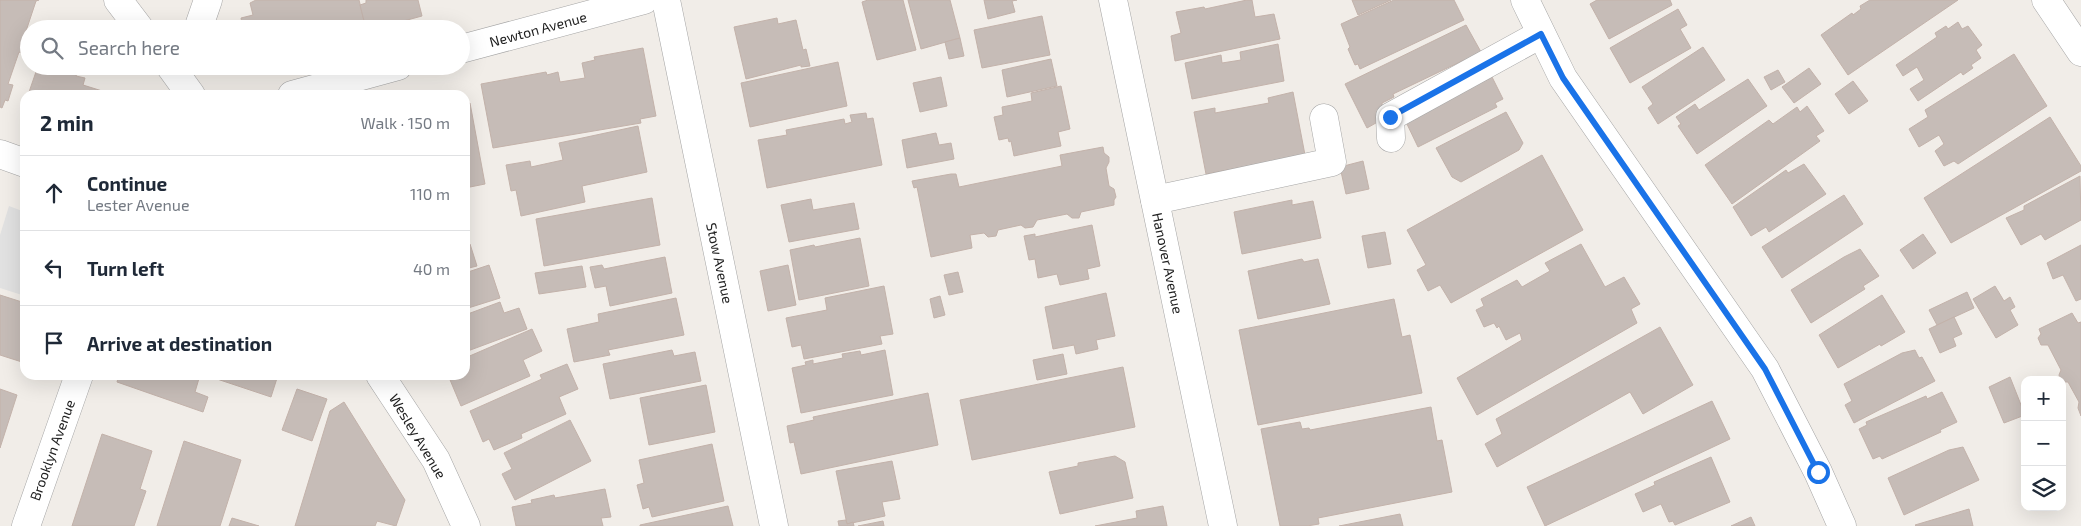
<!DOCTYPE html>
<meta charset="utf-8">
<style>
:root{--surface:#fff;--page:#f2f2f3;--text:#1f2937;--muted:#747a83;--line:#e0e1e3}
body{margin:0;font-family:"Exo 2",sans-serif;background:var(--page);color:var(--text)}
.controls{position:absolute;right:15px;bottom:15px;display:grid;overflow:hidden;border-radius:10px;box-shadow:0 5px 20px #0002}
.controls button{width:45px;height:45px;display:grid;place-items:center;padding:0;border:0;border-bottom:1px solid var(--line);background:var(--surface);color:var(--text);font:25px sans-serif}
.stop{position:absolute;width:15px;height:15px;margin:-11px;border:4px solid #1a73e8;border-radius:50%;background:#fff}
.stop.end{background:#1a73e8;border-color:#fff;box-shadow:0 1px 5px #0008}
.list{margin:0;padding:0;list-style:none}
h2{display:flex;justify-content:space-between;align-items:center;height:65px;margin:0;padding:0 20px;font-size:21px}
h2 small{font-size:16px;font-weight:400;color:var(--muted)}
.list li{display:grid;grid-template-columns:32px 1fr auto;gap:15px;align-items:center;box-sizing:border-box;height:75px;padding:0 20px;border-top:1px solid var(--line)}
.list b{display:block;font-size:19px;white-space:nowrap}
.list p{margin:0;font-size:16px;white-space:nowrap;color:var(--muted)}
.list em{font-size:16px;font-style:normal;color:var(--muted)}
.icon{flex:none;width:28px;height:28px;fill:none;stroke:currentColor;stroke-width:2;stroke-linecap:round;stroke-linejoin:round}
.map{position:relative;flex:none;width:2081px;height:526px;overflow:hidden}
.search{position:absolute;background:var(--surface);box-shadow:0 5px 20px #0002;left:20px;top:20px;width:450px;height:55px;display:flex;align-items:center;gap:12px;box-sizing:border-box;padding:0 18px;border-radius:28px;color:var(--muted);font-size:19px}
.panel{position:absolute;background:var(--surface);box-shadow:0 5px 20px #0002;left:20px;top:90px;width:450px;height:290px;border-radius:15px}
.map>svg:first-child{display:block}
</style>
<div class="map">
<svg width="2081" height="526" viewBox="0 0 2081 526">
<rect width="100%" height="100%" fill="#f1ede8"/>
<polygon fill="#e1e1e1" points="9,206 25,212 25,296 0,288 0,235"/>
<g fill="#c6bcb7" stroke="#c3b2aa">
<polygon points="0,0 39,0 36,1 24,37 29,40 24,54 19,52 8,84 13,85 8,101 5,100 2,108 0,107"/>
<polygon points="256,0 359,0 365,24 356,27 356,29 243,29 241,18 253,15 250,3"/>
<polygon points="366,0 418,0 422,16 374,29 366,29 360,5 366,3"/>
<polygon points="868,0 903,0 916,50 877,60 862,2"/>
<polygon points="908,0 950,0 960,38 921,49"/>
<polygon points="984,0 1017,0 1012,1 1015,12 988,19"/>
<polygon points="1247,0 1252,0 1255,17 1274,14 1280,39 1175,61 1171,36 1181,33 1176,12 1204,7 1205,9"/>
<polygon points="1352,0 1391,0 1358,15"/>
<polygon points="1394,0 1454,0 1464,20 1360,69 1358,64 1355,65 1348,49 1350,47 1341,24"/>
<polygon points="1597,0 1670,0 1672,5 1609,39 1590,4"/>
<polygon points="1870,0 1958,0 1848,75 1821,35 1852,13 1853,15 1861,9 1860,6"/>
<polygon points="1678,9 1687,25 1680,29 1691,48 1630,83 1610,48"/>
<polygon points="1042,16 1050,55 982,68 974,30"/>
<polygon points="777,18 778,24 796,20 803,50 806,49 810,66 801,67 801,65 746,79 734,27"/>
<polygon points="1958,22 1962,29 1968,26 1982,45 1976,50 1981,58 1971,65 1973,68 1963,75 1961,72 1918,101 1910,89 1924,80 1917,67 1903,76 1896,65 1937,37 1935,33 1946,26 1948,29"/>
<polygon points="1466,25 1481,52 1475,54 1478,58 1467,64 1464,60 1393,94 1394,97 1382,103 1383,119 1367,128 1345,84"/>
<polygon points="960,38 964,56 949,59 945,42"/>
<polygon points="1278,44 1284,81 1192,99 1185,63 1221,55 1222,63 1241,60 1240,52"/>
<polygon points="1703,47 1725,80 1658,124 1648,108 1653,104 1642,87"/>
<polygon points="643,48 656,116 640,119 641,123 493,148 481,84 546,72 547,75 558,72 560,82 585,78 582,63 595,60 594,57"/>
<polygon points="2014,54 2047,106 1958,164 1954,161 1944,166 1935,151 1944,144 1939,135 1919,147 1909,129 1928,117 1925,110"/>
<polygon points="1051,59 1057,86 1007,97 1002,70"/>
<polygon points="838,62 847,106 750,127 741,83"/>
<polygon points="38,66 79,66 76,76 85,78 83,85 115,95 28,95"/>
<polygon points="1809,68 1821,84 1794,103 1782,87"/>
<polygon points="1778,70 1785,82 1771,90 1764,77"/>
<polygon points="941,77 947,106 920,112 913,83"/>
<polygon points="1492,77 1503,99 1495,103 1497,107 1418,147 1406,122"/>
<polygon points="1748,79 1767,106 1697,154 1678,126 1681,124 1676,117 1695,104 1699,110"/>
<polygon points="1853,81 1868,101 1849,114 1835,94"/>
<polygon points="1061,86 1070,129 1058,132 1061,146 1014,156 1011,141 1009,142 1008,138 999,140 994,117 1003,115 1002,107 1032,101 1031,93"/>
<polygon points="1293,92 1305,155 1206,174 1194,112 1215,108 1215,113 1269,103 1268,98"/>
<polygon points="470,103 485,184 465,188 465,104"/>
<polygon points="1807,106 1824,131 1816,136 1820,141 1732,204 1705,165 1769,120 1773,124 1797,107 1800,112"/>
<polygon points="1506,112 1523,143 1519,150 1461,182 1452,177 1436,148"/>
<polygon points="866,113 867,119 873,118 882,165 767,188 758,140 787,135 786,130 844,119 845,124 852,122 850,115"/>
<polygon points="2050,117 2081,166 2081,171 1951,243 1924,198"/>
<polygon points="638,126 647,172 582,186 585,202 521,216 516,190 511,191 506,165 530,161 531,167 563,160 559,143"/>
<polygon points="936,133 939,145 951,143 954,159 907,168 902,140"/>
<polygon points="1103,147 1104,153 1109,157 1109,162 1106,168 1109,186 1114,189 1116,197 1114,200 1114,205 1081,212 1079,218 1072,218 1067,214 1037,220 1033,227 1025,228 1021,225 998,230 996,236 988,237 984,233 970,235 972,248 931,257 917,187 914,188 912,181 951,174 956,174 959,187 1062,166 1060,155"/>
<polygon points="1542,155 1583,230 1451,303 1440,285 1428,291 1417,270 1426,265 1407,230"/>
<polygon points="1363,161 1369,189 1346,194 1340,167"/>
<polygon points="1804,164 1826,194 1769,232 1766,227 1751,236 1733,207 1786,170 1788,173"/>
<polygon points="2080,176 2081,220 2045,240 2041,234 2021,245 2006,218 2024,210 2024,206"/>
<polygon points="1844,195 1863,224 1782,278 1762,247"/>
<polygon points="652,198 660,245 544,266 536,219"/>
<polygon points="811,199 813,210 854,203 859,229 789,242 781,205"/>
<polygon points="1292,200 1292,205 1313,201 1321,238 1242,254 1234,212"/>
<polygon points="1092,225 1100,266 1087,269 1089,279 1060,285 1057,274 1038,278 1035,259 1029,260 1024,236 1035,234 1035,237"/>
<polygon points="1385,232 1391,264 1368,268 1362,236"/>
<polygon points="1923,234 1936,253 1913,269 1900,250"/>
<polygon points="860,238 869,286 799,300 790,250 814,245 815,247"/>
<polygon points="470,244 477,266 465,269 465,246"/>
<polygon points="1581,244 1605,287 1624,277 1640,304 1631,309 1637,323 1477,415 1457,378 1522,340 1520,333 1506,340 1499,326 1497,328 1494,323 1484,327 1476,310 1484,306 1481,299 1517,280 1522,287 1550,271 1545,263"/>
<polygon points="2081,245 2081,299 2076,301 2063,275 2053,279 2047,263"/>
<polygon points="1860,249 1879,276 1863,286 1865,289 1811,323 1791,290 1844,257"/>
<polygon points="665,257 672,293 610,306 606,286 595,288 590,267 602,265 604,269"/>
<polygon points="1302,259 1304,262 1318,259 1330,304 1258,319 1248,271"/>
<polygon points="489,265 500,298 465,309 465,273"/>
<polygon points="788,265 796,305 768,311 760,271"/>
<polygon points="582,266 586,287 539,294 535,273"/>
<polygon points="958,272 963,292 949,295 944,275"/>
<polygon points="884,286 893,334 880,336 882,344 804,359 801,345 792,347 786,318 827,310 825,298"/>
<polygon points="1995,286 2004,301 2010,297 2015,307 2010,310 2018,325 1996,338 1973,299"/>
<polygon points="1967,292 1974,308 1937,325 1929,310"/>
<polygon points="1106,293 1115,336 1096,340 1098,349 1076,354 1074,345 1053,349 1045,307"/>
<polygon points="0,295 25,303 25,363 0,355"/>
<polygon points="1882,295 1905,332 1881,346 1880,344 1838,368 1819,335"/>
<polygon points="940,296 945,315 934,318 930,299"/>
<polygon points="676,298 684,335 608,350 610,355 574,362 567,329 599,322 598,314"/>
<polygon points="1394,299 1402,337 1410,335 1422,393 1258,425 1239,330"/>
<polygon points="500,302 504,313 519,308 527,329 465,352 465,315"/>
<polygon points="2072,313 2078,323 2081,322 2081,416 2078,408 2079,402 2068,382 2062,382 2060,380 2059,375 2061,370 2048,345 2041,345 2038,338 2041,334 2039,329"/>
<polygon points="1954,317 1962,334 1953,338 1956,346 1940,353 1929,329"/>
<polygon points="1660,327 1693,385 1643,414 1630,392 1497,467 1485,444 1502,434 1496,419"/>
<polygon points="532,329 542,351 523,360 530,376 461,406 448,375 465,375 465,358"/>
<polygon points="672,350 674,356 695,352 701,381 610,399 603,364"/>
<polygon points="885,350 893,395 801,413 792,368 806,365 805,362 813,360 813,364 843,358 842,354 860,351 861,355"/>
<polygon points="1915,350 1919,358 1922,357 1935,381 1854,423 1845,405 1852,401 1844,384 1902,353"/>
<polygon points="1063,354 1067,374 1037,380 1033,360"/>
<polygon points="567,364 578,389 559,397 566,414 521,434 522,438 494,450 489,439 483,442 470,411 542,379 540,375"/>
<polygon points="1123,367 1135,427 972,460 960,400"/>
<polygon points="119,375 200,375 195,392 208,397 203,412 117,382"/>
<polygon points="205,375 278,375 271,397"/>
<polygon points="2010,377 2025,415 2004,423 1989,387"/>
<polygon points="706,385 715,432 649,445 640,398"/>
<polygon points="0,389 17,395 0,448"/>
<polygon points="297,389 327,399 312,441 282,430"/>
<polygon points="1942,392 1957,422 1940,430 1941,432 1882,459 1880,456 1873,459 1859,429 1867,425 1866,422 1926,396 1927,399"/>
<polygon points="928,393 938,445 801,474 794,442 790,443 787,426 814,420 813,417"/>
<polygon points="1712,401 1730,439 1545,526 1527,487"/>
<polygon points="344,402 405,500 396,526 377,521 375,526 295,526 330,411"/>
<polygon points="1431,407 1437,441 1442,440 1452,492 1318,518 1319,524 1307,526 1280,526 1261,429 1300,422 1302,429 1309,428 1310,430"/>
<polygon points="570,420 591,461 515,500 502,474 512,469 504,453"/>
<polygon points="102,434 152,451 140,489 146,491 134,526 72,526"/>
<polygon points="184,441 241,460 220,526 157,526"/>
<polygon points="712,444 724,501 652,517 649,507 643,509 637,485 644,483 639,460"/>
<polygon points="1963,447 1979,480 1904,515 1888,478 1949,450"/>
<polygon points="1115,456 1125,462 1133,498 1060,514 1049,472 1078,466 1078,463"/>
<polygon points="1711,457 1730,502 1675,525 1673,521 1669,522 1661,504 1643,512 1635,494 1655,485 1654,482"/>
<polygon points="892,461 900,499 882,502 885,516 847,524 836,471"/>
<polygon points="605,489 611,517 601,518 603,526 516,526 512,507 532,503 531,500 554,495 555,498"/>
<polygon points="728,506 733,526 640,526 640,525"/>
<polygon points="1163,506 1167,526 1095,526 1137,518 1136,511"/>
<polygon points="1969,509 1973,526 1916,526 1915,525"/>
<polygon points="1400,514 1403,526 1339,526"/>
<polygon points="1751,517 1755,526 1731,526"/>
<polygon points="232,518 259,526 229,526"/>
<polygon points="846,520 847,524 853,522 854,526 839,526 838,521"/>
<polygon points="883,521 884,526 858,526"/>
</g>
<g fill="none" stroke-linecap="round" stroke-linejoin="round">
<g stroke="#a5a5a5" stroke-width="29">
<g id="minor">
<polyline points="118,0 140,29"/>
<polyline points="666,0 774,526"/>
<polyline points="1113,0 1223,526"/>
<polyline points="1525,0 1563,78 1765,369 1818,472 1842,526"/>
<polyline points="2046,0 2081,52"/>
<polyline points="198,29 208,0"/>
<polyline points="461,49 644,0"/>
<polyline points="170,66 191,95"/>
<polyline points="292,95 398,66"/>
<polyline points="1391,138 1390,117 1541,34"/>
<polyline points="0,154 25,163"/>
<polyline points="1155,200 1332,162 1324,118"/>
<polyline points="380,375 436,460 466,526"/>
<polyline points="26,526 79,375"/>
</g>
</g>
<use href="#minor" stroke="#fff" stroke-width="28"/>
</g>
<g fill="none" stroke-linecap="round" stroke-linejoin="round">
<polyline stroke="#1a73e8" stroke-width="6" points="1390,117 1541,34 1563,78 1765,369 1818,472"/>
</g>
<g text-anchor="middle" dominant-baseline="central" stroke-width="4.5" stroke-linejoin="round" paint-order="stroke">
<g font-size="14" fill="#212121" stroke="#fff">
<text transform="translate(538 29) rotate(-15)">Newton Avenue</text>
<text transform="translate(720 263) rotate(78)">Stow Avenue</text>
<text transform="translate(1168 263) rotate(78)">Hanover Avenue</text>
<text transform="translate(418 436) rotate(59)">Wesley Avenue</text>
<text transform="translate(52 450) rotate(-70)">Brooklyn Avenue</text>
</g>
</g>
</svg>
<div class="controls">
<button>+</button>
<button>−</button>
<button><svg class="icon" aria-label="layers" viewBox="0 0 24 24"><path d="M12 4l9 5-9 5-9-5zM3 14l9 5 9-5"/></svg></button>
</div>
<div class="stop" style="left:1818px;top:472px"></div>
<div class="stop end" style="left:1390px;top:117px"></div>
<div class="search"><svg class="icon" aria-label="search" viewBox="0 0 24 24"><circle cx="10" cy="10" r="6"/><path d="M15 15l6 6"/></svg>Search here</div>
<section class="panel">
<h2>2 min<small>Walk · 150 m</small></h2>
<ul class="list">
<li><svg class="icon" aria-label="ahead" viewBox="0 0 24 24"><path d="M12 20V5M6 11l6-6 6 6"/></svg><div><b>Continue</b><p>Lester Avenue</p></div><em>110 m</em></li>
<li><svg class="icon" aria-label="left" viewBox="0 0 24 24"><path d="M17 20v-9H6M10 6l-5 5 5 5"/></svg><div><b>Turn left</b></div><em>40 m</em></li>
<li><svg class="icon" aria-label="arrive" viewBox="0 0 24 24"><path d="M6 21V4h12l-3 4 3 4H6"/></svg><div><b>Arrive at destination</b></div></li>
</ul>
</section>
</div>
